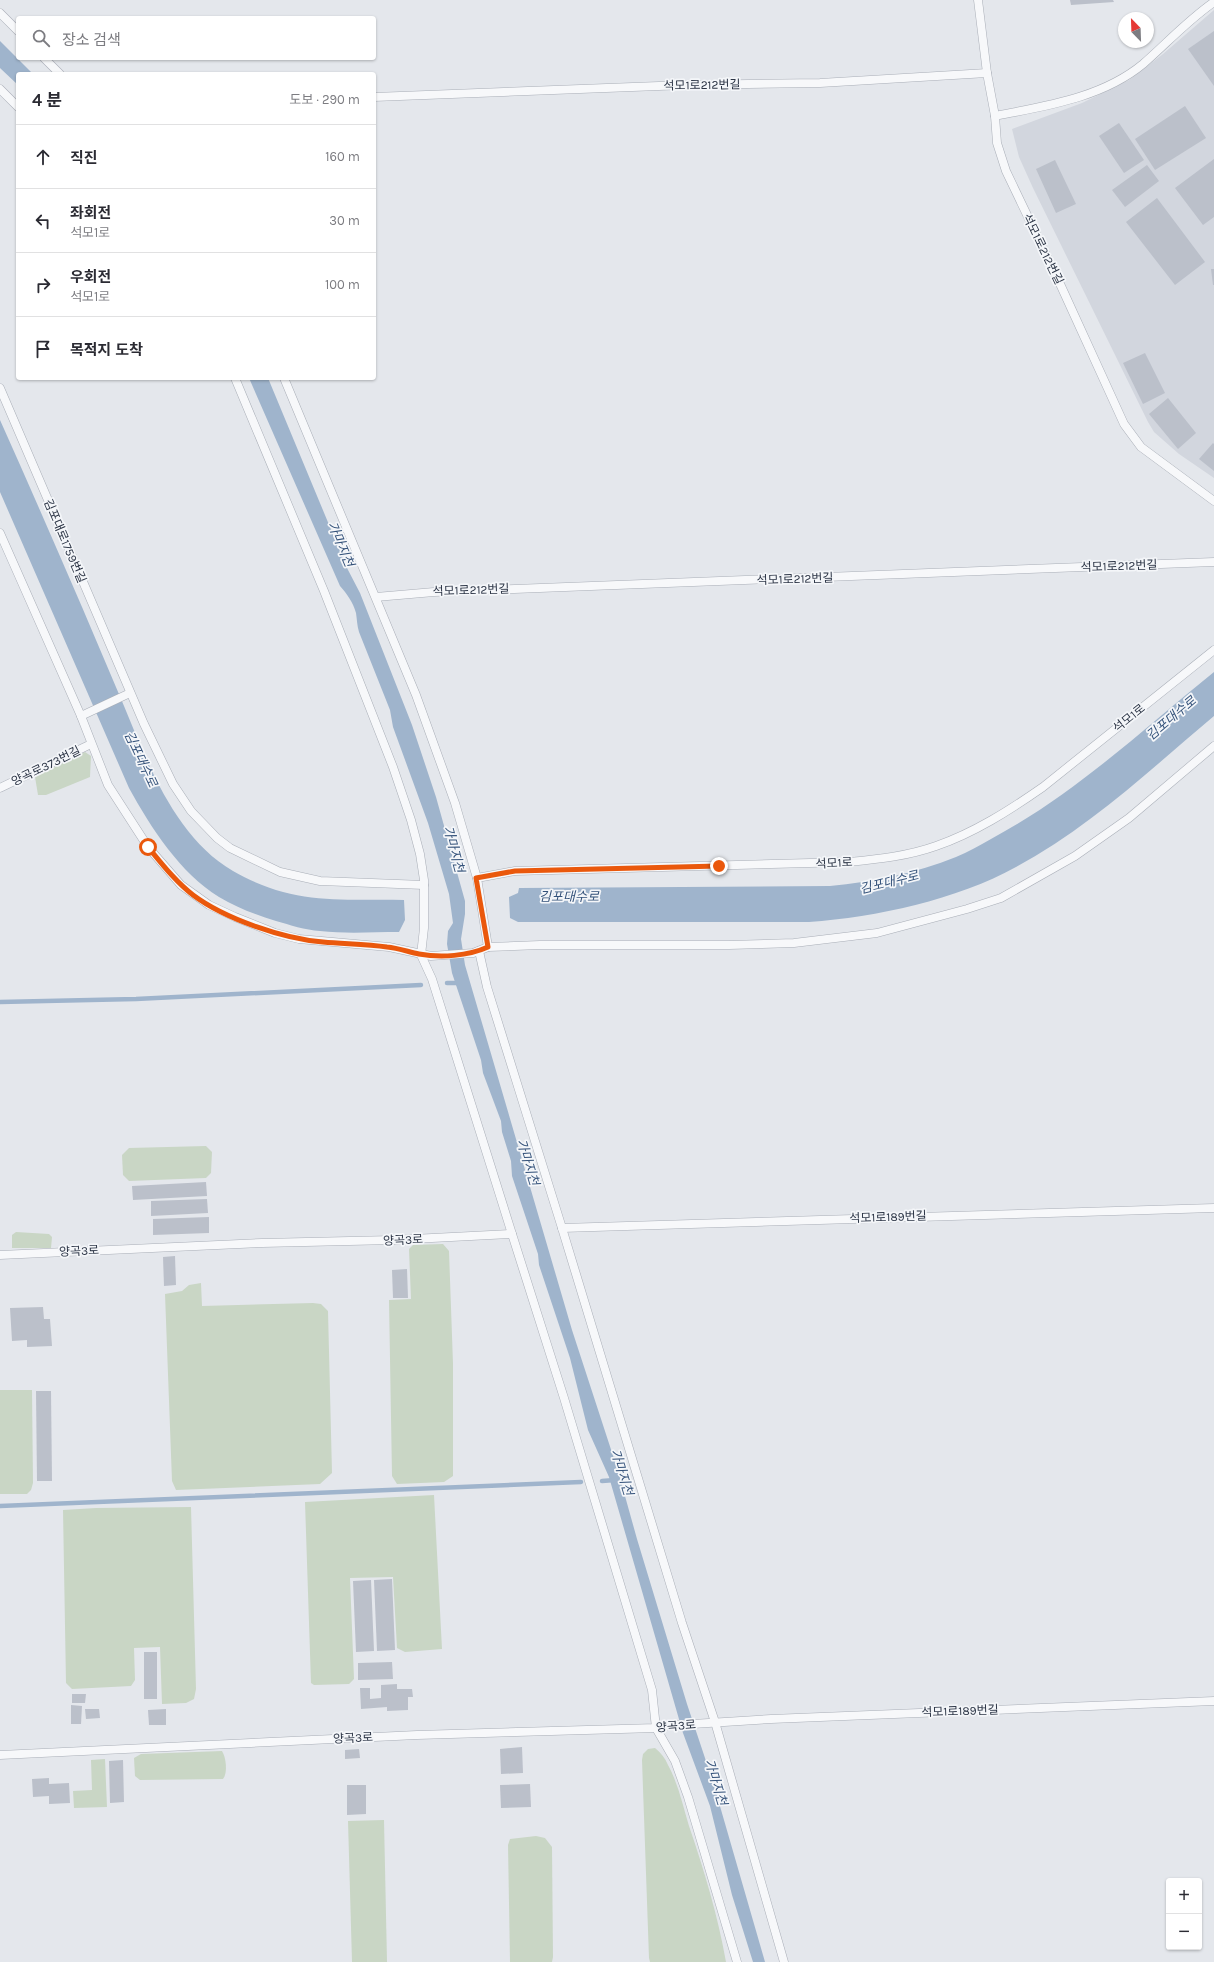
<!DOCTYPE html>
<html lang="ko">
<meta charset="utf-8">
<style>
:root{--surface:#fff;--page:#f2f2f3;--text:#2b2b33;--muted:#7c7c81;--line:#e1e1e2}
body{margin:0;font-family:Karla,"Noto Sans KR",sans-serif;background:var(--page);color:var(--text)}
.controls{position:absolute;right:12px;bottom:12px;display:grid;overflow:hidden;border-radius:4px;box-shadow:0 1px 3px #0004}
.controls button{width:36px;height:36px;display:grid;place-items:center;padding:0;border:0;border-bottom:1px solid var(--line);background:var(--surface);color:var(--text);font:20px sans-serif}
.compass{position:absolute;left:1118px;top:12px;width:36px;height:36px;border-radius:50%;background:var(--surface);box-shadow:0 1px 3px #0004;rotate:337deg}
.stop{position:absolute;width:12px;height:12px;margin:-9px;border:3px solid #ea580c;border-radius:50%;background:#fff}
.stop.end{background:#ea580c;border-color:#fff;box-shadow:0 1px 4px #0008}
.list{margin:0;padding:0;list-style:none}
h2{display:flex;justify-content:space-between;align-items:center;height:52px;margin:0;padding:0 16px;font-size:17px}
h2 small{font-size:13px;font-weight:400;color:var(--muted)}
.list li{display:grid;grid-template-columns:26px 1fr auto;gap:12px;align-items:center;box-sizing:border-box;height:64px;padding:0 16px;border-top:1px solid var(--line)}
.list b{display:block;font-size:15px;white-space:nowrap}
.list p{margin:0;font-size:13px;white-space:nowrap;color:var(--muted)}
.list em{font-size:13px;font-style:normal;color:var(--muted)}
.icon{flex:none;width:22px;height:22px;fill:none;stroke:currentColor;stroke-width:2;stroke-linecap:round;stroke-linejoin:round}
.map{position:relative;flex:none;width:1214px;height:1962px;overflow:hidden}
.search{position:absolute;background:var(--surface);box-shadow:0 1px 3px #0004;left:16px;top:16px;width:360px;height:44px;display:flex;align-items:center;gap:10px;box-sizing:border-box;padding:0 14px;border-radius:4px;color:var(--muted);font-size:15px}
.panel{position:absolute;background:var(--surface);box-shadow:0 1px 3px #0004;left:16px;top:72px;width:360px;height:308px;border-radius:4px}
.map>svg:first-child{display:block}
</style>
<div class="map">
<svg width="1214" height="1962" viewBox="0 0 1214 1962">
<rect width="100%" height="100%" fill="#e4e7ec"/>
<polygon fill="#d2d6de" points="1214,10 1214,478 1179,454 1154,432 1148,422 1033,188 1019,157 1012,129 1082,103 1129,80 1163,54"/>
<g fill="#c9d6c5">
<polygon points="85,752 91,756 90,777 46,795 38,795 35,777"/>
<polygon points="206,1146 212,1152 211,1173 206,1178 129,1181 123,1175 122,1155 129,1148"/>
<polygon points="16,1232 49,1234 52,1237 51,1248 12,1248 12,1235"/>
<polygon points="443,1244 449,1251 453,1364 453,1476 444,1482 397,1484 392,1476 389,1300 411,1299 409,1249 413,1245"/>
<polygon points="201,1283 202,1306 313,1303 321,1304 328,1311 332,1473 320,1484 176,1490 172,1481 165,1294 182,1291 189,1285"/>
<polygon points="0,1390 32,1390 33,1483 31,1490 27,1494 0,1494"/>
<polygon points="434,1495 442,1649 405,1652 397,1648 393,1577 350,1578 354,1679 349,1684 314,1685 311,1683 305,1502"/>
<polygon points="191,1507 196,1689 194,1699 186,1703 162,1704 160,1647 134,1648 135,1680 131,1686 72,1689 66,1683 63,1510 96,1508"/>
<path d="M655 1748C661 1753 665 1758 668 1765 678 1783 683 1806 689 1826 704 1870 718 1916 726 1962H650L649 1958 642 1760 643 1754 648 1749Z"/>
<path d="M222 1751C226 1757 228 1773 223 1779L140 1780 135 1776 134 1758 141 1754Z"/>
<polygon points="105,1759 107,1807 74,1808 73,1791 92,1790 91,1760"/>
<polygon points="384,1820 387,1962 352,1962 348,1821"/>
<polygon points="536,1836 545,1838 552,1847 553,1957 552,1962 510,1962 508,1845 510,1839"/>
</g>
<g fill="#9fb4cc">
<polygon points="0,41 33,74 18,74 18,85 0,68"/>
<path d="M249 378H268L347 568 360 593 412 725 436 797 465 901V914L461 939 465 965 572 1330 618 1471 637 1539 687 1704 713 1782 765 1962H753L732 1895 710 1806 683 1733 609 1477 588 1430 570 1358 539 1265 538 1254 512 1176 511 1161 502 1132 501 1121 483 1073 481 1060 452 973 447 944 448 931 453 923 449 894 428 823 393 727 390 710 359 632C357 626 357 619 356 613 353 602 347 594 340 586Z"/>
<path d="M0 420C28 482 55 545 82 607 96 640 110 673 124 706 148 764 175 837 233 871 292 905 339 899 404 900L405 920 399 932C373 932 346 934 320 931 305 930 290 925 276 921 257 915 237 908 219 897 180 873 151 828 129 788L0 492Z"/>
<path d="M1214 672V716C1151 769 1089 828 1016 867 956 900 877 917 809 922H518L510 918 509 897 518 893 519 888 830 886C873 882 916 873 956 857 968 852 980 845 991 839 1075 794 1141 731 1214 672Z"/>
</g>
<g fill="none" stroke-linecap="round" stroke-linejoin="round">
<g stroke="#9fb4cc" stroke-width="4.5">
<polyline points="447,983 460,983"/>
<polyline points="0,1002 136,999 421,985"/>
<polyline points="602,1481 615,1480"/>
<polyline points="0,1506 581,1482"/>
</g>
</g>
<g fill="#bbc0ca">
<polygon points="1070,0 1113,0 1114,2 1071,5"/>
<polygon points="1214,31 1214,86 1188,49"/>
<polygon points="1185,106 1206,138 1155,170 1135,139"/>
<polygon points="1119,123 1144,160 1124,173 1099,136"/>
<polygon points="1214,159 1214,217 1203,225 1175,188"/>
<polygon points="1055,160 1076,204 1056,213 1036,169"/>
<polygon points="1147,165 1159,181 1125,207 1112,190"/>
<polygon points="1157,198 1205,262 1175,285 1126,222"/>
<polygon points="1211,269 1214,269 1214,285 1213,285"/>
<polygon points="1145,353 1165,393 1143,404 1123,363"/>
<polygon points="1168,398 1196,433 1178,449 1149,414"/>
<polygon points="1213,443 1214,444 1214,471 1199,459"/>
<polygon points="206,1182 207,1196 133,1200 132,1186"/>
<polygon points="207,1199 208,1213 151,1216 151,1201"/>
<polygon points="209,1217 209,1233 153,1235 153,1219"/>
<polygon points="175,1256 176,1285 164,1286 163,1257"/>
<polygon points="407,1269 408,1298 393,1298 392,1270"/>
<polygon points="43,1307 44,1319 50,1319 52,1346 27,1347 27,1340 12,1341 10,1308"/>
<polygon points="36,1391 51,1391 52,1481 37,1481"/>
<polygon points="392,1579 395,1650 377,1651 374,1580"/>
<polygon points="371,1580 374,1651 356,1652 353,1581"/>
<rect x="144" y="1652" width="13" height="47"/>
<polygon points="392,1662 393,1679 358,1680 358,1663"/>
<polygon points="397,1684 397,1689 412,1689 413,1697 408,1697 408,1710 387,1711 387,1707 361,1709 360,1688 370,1688 370,1699 381,1698 381,1685"/>
<polygon points="72,1694 86,1694 85,1703 72,1703"/>
<polygon points="71,1705 82,1706 81,1724 71,1724"/>
<polygon points="85,1709 99,1709 100,1718 86,1719"/>
<polygon points="166,1709 166,1725 149,1725 148,1710"/>
<polygon points="522,1747 523,1773 501,1774 500,1749"/>
<polygon points="359,1749 360,1758 345,1759 345,1750"/>
<polygon points="123,1760 124,1802 110,1803 109,1761"/>
<polygon points="49,1778 49,1784 69,1783 70,1803 49,1804 49,1796 33,1797 32,1779"/>
<polygon points="530,1784 531,1807 501,1808 500,1785"/>
<polygon points="347,1785 366,1785 366,1814 347,1815"/>
</g>
<g fill="none" stroke-linecap="round" stroke-linejoin="round">
<g stroke="#a9aeb7" stroke-width="9">
<g id="lane">
<polyline points="978,0 987,73"/>
<polyline points="0,13 18,31"/>
<polyline points="44,58 60,74"/>
<polyline points="0,89 18,107"/>
<polyline points="374,97 685,85 820,83 987,73 995,116 997,143 1006,171 1061,286 1124,424 1141,447 1214,501"/>
<path d="M995 116C1045 106 1102 98 1143 64 1167 43 1188 20 1214 2"/>
<polyline points="284,378 416,695 455,803 477,878"/>
<polyline points="0,388 144,724 173,784 191,811 217,838 230,848 280,872 320,881 424,885"/>
<path d="M0 533 81 716 108 785 148 847 181 885 209 905 235 917 275 933 299 939 389 947 431 956 473 953 488 947 477 878 515 871 849 862C879 859 908 856 936 846 974 833 1010 810 1043 787L1214 650"/>
<polyline points="376,597 434,592 1214,562"/>
<polyline points="81,716 130,693"/>
<polyline points="0,788 91,744"/>
<polyline points="488,947 540,945 729,945 794,943 877,933 967,909 1001,898 1075,856 1129,818 1214,746"/>
<polyline points="479,951 487,987 562,1228 682,1623 715,1722 784,1962"/>
<polyline points="562,1228 1214,1208"/>
<polyline points="512,1234 564,1398 652,1690 656,1728 675,1761 688,1797 737,1962"/>
<polyline points="0,1255 262,1243 393,1240 512,1234 432,979 421,955 424,928 424,880 420,854 411,820 393,767 324,591 235,378"/>
<polyline points="0,1755 417,1735 656,1728 661,1726 771,1719 1214,1701"/>
</g>
</g>
<use href="#lane" stroke="#f7f8fa" stroke-width="8"/>
</g>
<g fill="none" stroke-linecap="round" stroke-linejoin="round">
<path stroke="#ea580c" stroke-width="5" d="M148 847C162 864 176 882 193 895 225 919 284 939 323 942 345 944 366 944 387 947 398 948 409 952 419 954 441 958 468 956 488 947L476 878 515 871 719 866"/>
</g>
<g text-anchor="middle" dominant-baseline="central" stroke-width="3.5" stroke-linejoin="round" paint-order="stroke">
<g font-size="12" fill="#2b3445" stroke="#f4f6f9">
<text transform="translate(702 85) rotate(-1)">석모1로212번길</text>
<text transform="translate(1043 249) rotate(64)">석모1로212번길</text>
<text transform="translate(65 541) rotate(67)">김포대로1759번길</text>
<text transform="translate(1119 566) rotate(-2)">석모1로212번길</text>
<text transform="translate(795 579) rotate(-2)">석모1로212번길</text>
<text transform="translate(471 590) rotate(-2)">석모1로212번길</text>
<text transform="translate(1129 718) rotate(-39)">석모1로</text>
<text transform="translate(46 766) rotate(-26)">양곡로373번길</text>
<text transform="translate(834 863) rotate(-3)">석모1로</text>
<text transform="translate(888 1217) rotate(-2)">석모1로189번길</text>
<text transform="translate(403 1240) rotate(-3)">양곡3로</text>
<text transform="translate(79 1251) rotate(-3)">양곡3로</text>
<text transform="translate(960 1711) rotate(-2)">석모1로189번길</text>
<text transform="translate(676 1726) rotate(-5)">양곡3로</text>
<text transform="translate(353 1738) rotate(-3)">양곡3로</text>
</g>
<g font-size="13" font-style="italic" fill="#34527a" stroke="#f4f6f9">
<text transform="translate(341 544) rotate(67)">가마지천</text>
<text transform="translate(1171 718) rotate(-40)">김포대수로</text>
<text transform="translate(141 759) rotate(65)">김포대수로</text>
<text transform="translate(454 849) rotate(75)">가마지천</text>
<text transform="translate(889 882) rotate(-14)">김포대수로</text>
<text x="569" y="896">김포대수로</text>
<text transform="translate(528 1162) rotate(73)">가마지천</text>
<text transform="translate(622 1472) rotate(73)">가마지천</text>
<text transform="translate(716 1782) rotate(73)">가마지천</text>
</g>
</g>
</svg>
<div class="controls">
<button>+</button>
<button>−</button>
</div>
<svg class="compass" viewBox="-18 -18 36 36"><path d="M0-13l5 13h-10z" fill="#e53935"/><path d="M0 13l5-13h-10z" fill="#7c7c81"/></svg>
<div class="stop" style="left:148px;top:847px"></div>
<div class="stop end" style="left:719px;top:866px"></div>
<div class="search"><svg class="icon" aria-label="search" viewBox="0 0 24 24"><circle cx="10" cy="10" r="6"/><path d="M15 15l6 6"/></svg>장소 검색</div>
<section class="panel">
<h2>4 분<small>도보 · 290 m</small></h2>
<ul class="list">
<li><svg class="icon" aria-label="ahead" viewBox="0 0 24 24"><path d="M12 20V5M6 11l6-6 6 6"/></svg><div><b>직진</b></div><em>160 m</em></li>
<li><svg class="icon" aria-label="left" viewBox="0 0 24 24"><path d="M17 20v-9H6M10 6l-5 5 5 5"/></svg><div><b>좌회전</b><p>석모1로</p></div><em>30 m</em></li>
<li><svg class="icon" aria-label="right" viewBox="0 0 24 24"><path d="M7 20v-9h11M14 6l5 5-5 5"/></svg><div><b>우회전</b><p>석모1로</p></div><em>100 m</em></li>
<li><svg class="icon" aria-label="arrive" viewBox="0 0 24 24"><path d="M6 21V4h12l-3 4 3 4H6"/></svg><div><b>목적지 도착</b></div></li>
</ul>
</section>
</div>
